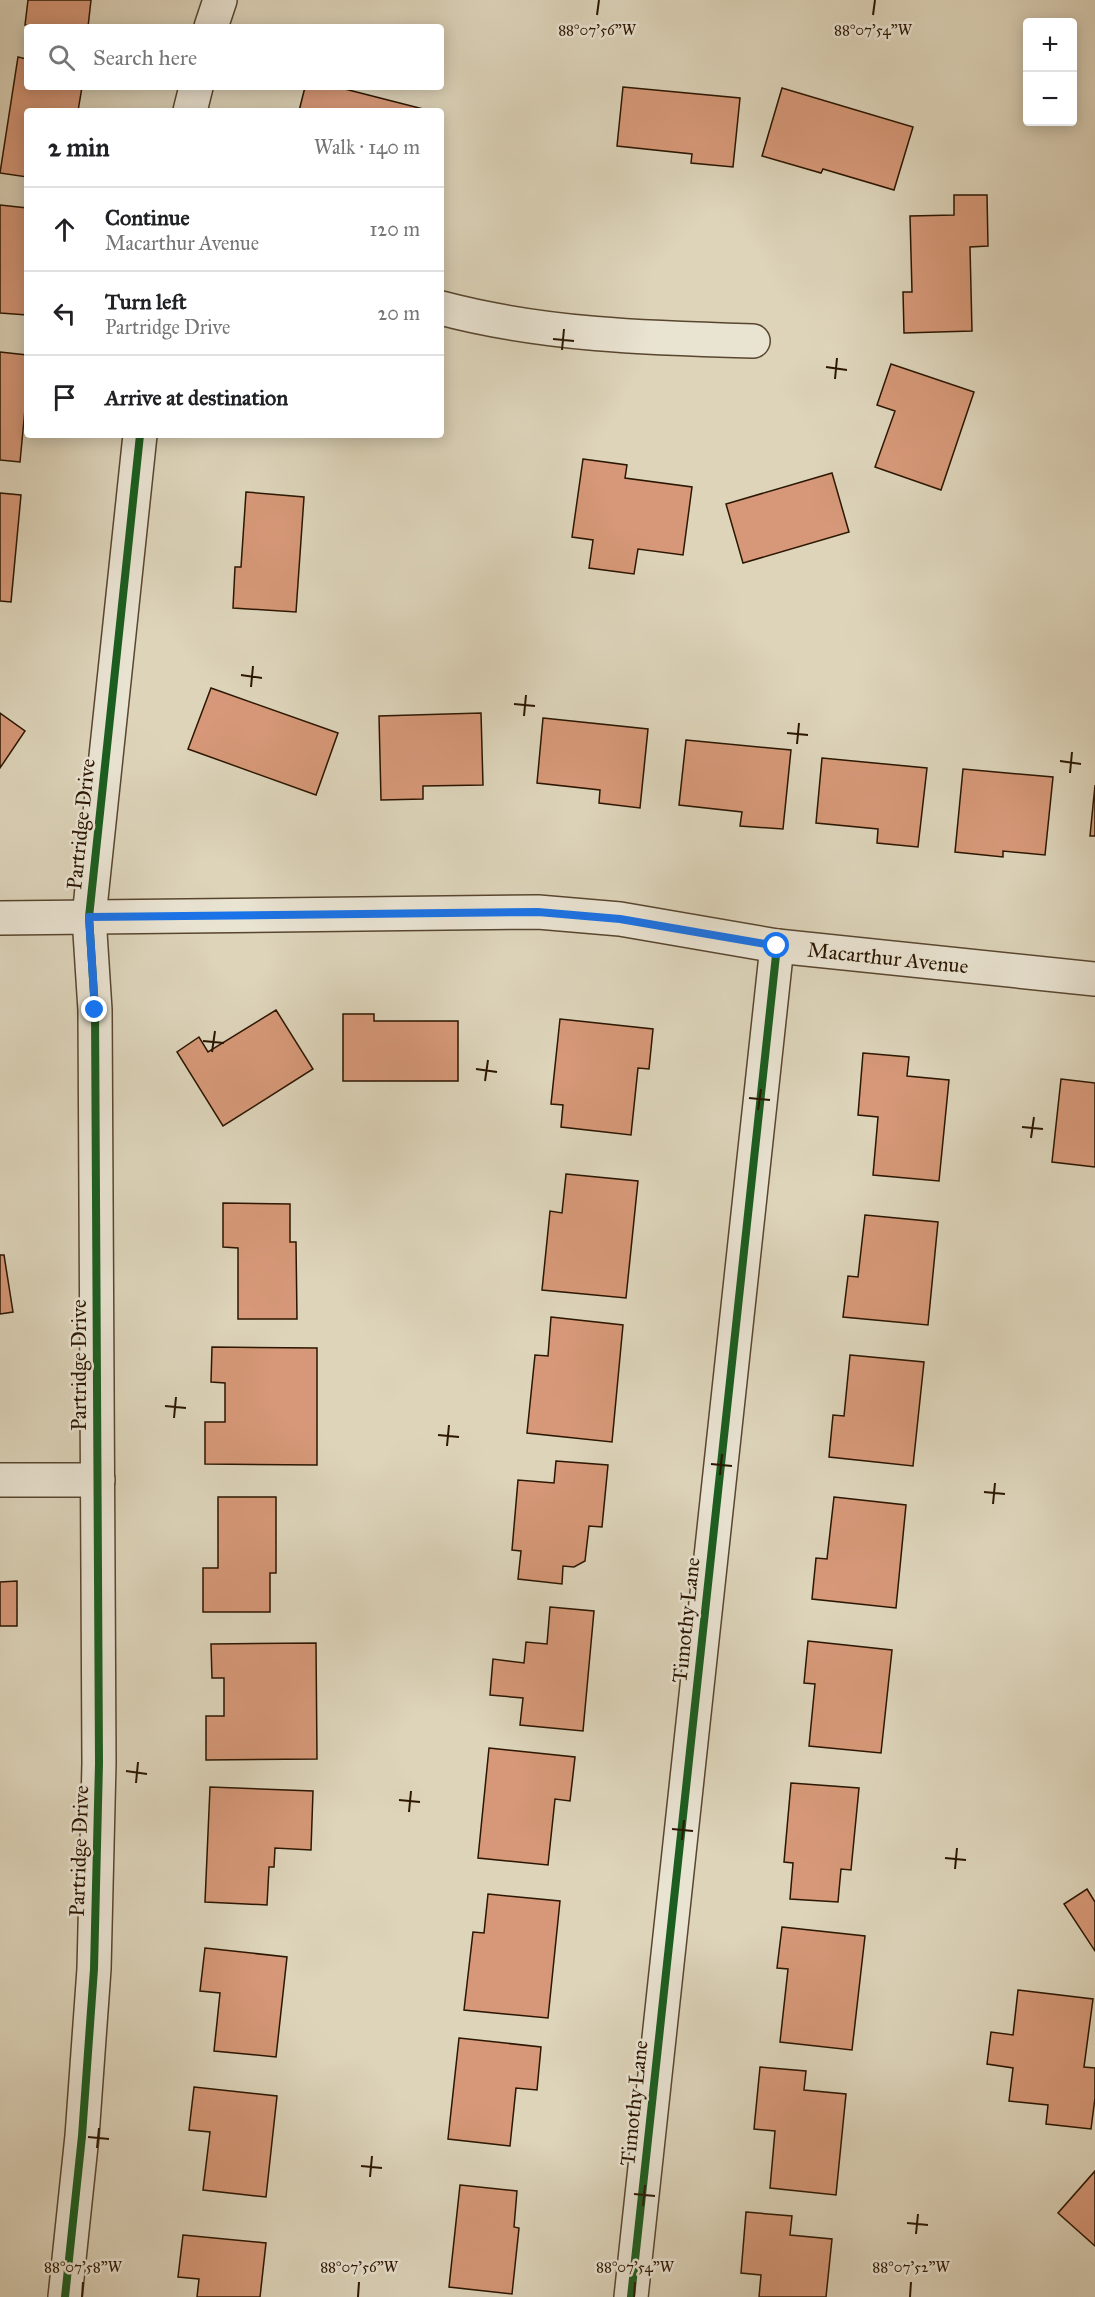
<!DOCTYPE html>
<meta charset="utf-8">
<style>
:root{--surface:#fff;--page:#f2f2f2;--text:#202124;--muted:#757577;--line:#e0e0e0}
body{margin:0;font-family:"IM FELL Great Primer",serif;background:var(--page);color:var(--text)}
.controls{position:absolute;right:18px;top:18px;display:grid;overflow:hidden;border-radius:6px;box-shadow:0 3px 15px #0003}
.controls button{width:54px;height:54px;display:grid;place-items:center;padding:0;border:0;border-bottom:2px solid var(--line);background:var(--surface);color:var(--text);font:30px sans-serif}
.stop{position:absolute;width:18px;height:18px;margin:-14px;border:4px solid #1a73e8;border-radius:50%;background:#fff}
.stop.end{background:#1a73e8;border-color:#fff;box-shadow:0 2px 6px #0008}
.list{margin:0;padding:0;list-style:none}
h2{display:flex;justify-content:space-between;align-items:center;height:78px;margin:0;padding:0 24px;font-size:26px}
h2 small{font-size:20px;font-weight:400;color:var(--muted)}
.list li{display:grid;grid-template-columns:39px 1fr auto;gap:18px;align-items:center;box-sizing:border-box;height:84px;padding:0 24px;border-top:2px solid var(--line)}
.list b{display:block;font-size:22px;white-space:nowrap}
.list p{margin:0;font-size:20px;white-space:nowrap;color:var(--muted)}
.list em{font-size:20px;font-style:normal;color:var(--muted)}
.icon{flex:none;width:33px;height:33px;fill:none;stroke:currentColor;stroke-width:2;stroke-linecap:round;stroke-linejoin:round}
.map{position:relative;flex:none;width:1095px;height:2297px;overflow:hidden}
.search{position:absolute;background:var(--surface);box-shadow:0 3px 15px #0003;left:24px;top:24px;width:420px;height:66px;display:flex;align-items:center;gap:15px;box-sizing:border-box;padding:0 21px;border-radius:6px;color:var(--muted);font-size:22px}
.panel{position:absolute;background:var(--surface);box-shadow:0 3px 15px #0003;left:24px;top:108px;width:420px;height:330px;border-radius:6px}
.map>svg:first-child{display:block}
</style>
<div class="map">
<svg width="1095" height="2297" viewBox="0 0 1095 2297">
<rect width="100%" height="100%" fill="#ddd4ba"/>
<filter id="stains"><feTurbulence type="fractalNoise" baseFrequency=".00333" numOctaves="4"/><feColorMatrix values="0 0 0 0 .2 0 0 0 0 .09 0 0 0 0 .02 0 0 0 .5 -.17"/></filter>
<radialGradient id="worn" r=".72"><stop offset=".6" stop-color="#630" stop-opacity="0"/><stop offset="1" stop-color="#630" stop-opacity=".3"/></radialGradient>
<g fill="#d69878" stroke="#2b1601" stroke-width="1.5">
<polygon points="28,0 91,0 88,27 25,25"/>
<polygon points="18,57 27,59 27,87 82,87 78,111 65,109 65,111 27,111 27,177 0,173"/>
<polygon points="305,87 337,87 431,111 299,111"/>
<polygon points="623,87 740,98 733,167 691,163 692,154 617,146"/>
<polygon points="782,88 913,127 894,190 823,169 821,173 762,156"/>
<polygon points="954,195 987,195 988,246 970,247 972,331 904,333 903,292 912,292 910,216 954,215"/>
<polygon points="0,205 27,208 27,315 0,313"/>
<polygon points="0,352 27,355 27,388 20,462 0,460"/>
<polygon points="891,364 974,392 941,490 875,467 895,411 877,405"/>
<polygon points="583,459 627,465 625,478 692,487 683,555 638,549 634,574 589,568 593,540 572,537"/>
<polygon points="832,473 849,532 743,563 726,504"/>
<polygon points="246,492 304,497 296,612 233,608 235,567 241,567"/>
<polygon points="0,493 21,495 11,602 0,601"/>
<polygon points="211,688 338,733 316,795 188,749"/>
<polygon points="0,713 25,731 0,768"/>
<polygon points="481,713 483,785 423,786 423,799 381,800 379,716"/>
<polygon points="543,718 648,729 640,808 599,803 600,790 537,783"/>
<polygon points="686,740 791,750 783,829 740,826 742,812 679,805"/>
<polygon points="822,758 927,768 918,847 877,843 878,829 816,823"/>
<polygon points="963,769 1053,777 1045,855 1003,851 1003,857 955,852"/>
<polygon points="1095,785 1095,836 1090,836"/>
<polygon points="276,1010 313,1069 223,1126 177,1052 199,1037 208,1052"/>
<polygon points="343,1014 374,1014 374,1021 458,1021 458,1081 343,1081"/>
<polygon points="560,1019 653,1029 649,1069 638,1068 631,1135 561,1127 563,1105 551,1104"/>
<polygon points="863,1053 909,1057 907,1076 949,1080 939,1181 873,1175 878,1117 858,1115"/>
<polygon points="1061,1079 1095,1083 1095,1167 1052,1162"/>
<polygon points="566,1174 638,1181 626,1298 542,1290 550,1211 562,1213"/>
<polygon points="223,1203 290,1204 290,1242 296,1242 297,1319 238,1319 238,1248 223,1247"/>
<polygon points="865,1215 938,1222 928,1325 843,1317 848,1276 858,1277"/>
<polygon points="0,1255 4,1255 13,1312 0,1314"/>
<polygon points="551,1317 623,1325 612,1442 527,1433 535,1355 548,1356"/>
<polygon points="212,1347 317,1348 317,1465 205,1464 205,1422 225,1422 225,1383 211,1382"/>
<polygon points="850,1355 924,1362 913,1466 829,1457 833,1415 844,1416"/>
<polygon points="556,1461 608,1465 602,1527 589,1526 585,1561 574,1567 563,1566 562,1584 518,1579 521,1551 512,1550 518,1480 554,1483"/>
<polygon points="218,1497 276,1497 276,1573 270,1573 270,1612 203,1612 203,1568 218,1568"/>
<polygon points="834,1497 906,1505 896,1608 812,1599 816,1558 827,1559"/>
<polygon points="17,1581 17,1626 0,1626 0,1582"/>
<polygon points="550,1607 594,1611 583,1731 520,1725 523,1698 490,1695 493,1659 524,1663 526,1642 547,1644"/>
<polygon points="808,1641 892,1650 881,1753 809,1746 815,1684 804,1683"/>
<polygon points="316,1643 317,1759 206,1760 206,1716 224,1716 224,1678 212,1678 211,1644"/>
<polygon points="489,1748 575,1757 570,1801 555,1799 548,1865 478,1858"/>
<polygon points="791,1783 859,1788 851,1870 841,1869 838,1902 790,1899 793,1863 784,1862"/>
<polygon points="210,1787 313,1791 311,1850 275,1848 274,1867 269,1867 267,1905 205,1902"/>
<polygon points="1087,1889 1095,1902 1095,1951 1064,1904"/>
<polygon points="488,1894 560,1901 548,2018 464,2010 473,1932 484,1933"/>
<polygon points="782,1927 865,1936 852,2050 780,2042 788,1969 777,1968"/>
<polygon points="205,1948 287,1957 276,2057 214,2051 220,1993 200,1991"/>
<polygon points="1018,1990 1093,1999 1084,2067 1095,2068 1095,2098 1091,2129 1046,2124 1048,2105 1009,2101 1013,2068 987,2064 991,2032 1013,2035"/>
<polygon points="459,2038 541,2047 537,2090 516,2088 510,2146 448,2139"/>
<polygon points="760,2067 806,2071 804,2090 846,2094 836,2195 770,2188 775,2131 754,2129"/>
<polygon points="194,2087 277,2096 266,2197 203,2190 210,2132 189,2130"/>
<polygon points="1095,2171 1095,2246 1058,2213"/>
<polygon points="460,2185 517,2191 514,2227 519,2228 512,2294 449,2287"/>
<polygon points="746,2212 792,2216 790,2235 832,2239 826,2297 759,2297 761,2275 741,2273"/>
<polygon points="183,2235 266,2243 260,2297 197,2297 199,2279 178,2277"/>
</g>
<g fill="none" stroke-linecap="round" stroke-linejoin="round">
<g stroke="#58462f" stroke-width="36">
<g id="minor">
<polyline points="211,27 220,0"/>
<polyline points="190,111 196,87"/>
<path d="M441 308C543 335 648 338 753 341"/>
<polyline points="0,918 538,912 620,919 777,946 1095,979"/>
<polyline points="0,1480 98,1480"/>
<polyline points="65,2297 82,2136 94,1969 99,1763 95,1010 89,917 140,435"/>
<polyline points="631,2297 777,946"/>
</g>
</g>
<use href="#minor" stroke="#e9e3d2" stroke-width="33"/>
<g stroke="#e9e3d2" stroke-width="11">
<g id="cycleway">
<polyline points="65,2297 82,2136 94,1969 99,1763 95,1010 89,917 140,435"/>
<polyline points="631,2297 777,946"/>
</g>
</g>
<use href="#cycleway" stroke="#1b5e20" stroke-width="8"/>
</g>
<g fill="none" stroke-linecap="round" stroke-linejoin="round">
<polyline stroke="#1a73e8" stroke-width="8" points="95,1010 89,917 538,912 620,919 777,946"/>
</g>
<path fill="none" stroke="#2b1601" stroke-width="2" d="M597 15 599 0M873 15 875 0M553 339 574 341M562 350 564 329M826 367 847 370M835 379 837 358M241 675 262 678M251 687 253 666M514 704 535 706M524 716 526 695M787 733 808 735M797 744 799 723M1060 761 1081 764M1070 773 1072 752M203 1041 224 1043M212 1052 215 1031M476 1069 497 1072M485 1081 488 1060M749 1098 770 1100M758 1110 761 1089M1022 1127 1043 1129M1031 1138 1034 1117M165 1406 186 1408M174 1418 176 1397M438 1435 459 1437M447 1446 449 1425M711 1464 732 1466M720 1475 722 1454M984 1492 1005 1494M993 1504 995 1483M126 1771 147 1774M136 1783 138 1762M399 1800 420 1802M409 1812 411 1791M672 1829 693 1831M682 1840 684 1820M945 1858 966 1860M955 1869 957 1848M88 2137 109 2139M97 2148 99 2128M361 2166 382 2168M370 2177 372 2156M634 2194 655 2196M643 2206 645 2185M907 2223 928 2225M916 2234 918 2214M82 2297 83 2282M358 2297 359 2282M634 2297 635 2282M910 2297 911 2282"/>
<g text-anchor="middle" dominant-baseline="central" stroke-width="5" stroke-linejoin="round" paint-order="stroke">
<g font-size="21" fill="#2b1601" stroke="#e9e3d2">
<text transform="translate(81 824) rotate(-84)">Partridge Drive</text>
<text transform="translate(888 958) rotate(6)">Macarthur Avenue</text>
<text transform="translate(79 1365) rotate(-90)">Partridge Drive</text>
<text transform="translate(686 1620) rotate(-84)">Timothy Lane</text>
<text transform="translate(79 1851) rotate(-88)">Partridge Drive</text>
<text transform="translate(634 2103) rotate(-84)">Timothy Lane</text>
</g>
</g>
<g font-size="15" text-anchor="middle" fill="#2b1601" stroke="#e9e3d2" stroke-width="5" stroke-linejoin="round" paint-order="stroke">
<text x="597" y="35">88°07'56"W</text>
<text x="873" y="35">88°07'54"W</text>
<text x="83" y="2272">88°07'58"W</text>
<text x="359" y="2272">88°07'56"W</text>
<text x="635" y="2272">88°07'54"W</text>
<text x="911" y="2272">88°07'52"W</text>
</g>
<rect width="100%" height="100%" filter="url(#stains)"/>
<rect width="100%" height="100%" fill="url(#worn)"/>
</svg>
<div class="controls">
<button>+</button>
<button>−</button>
</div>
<div class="stop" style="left:777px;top:946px"></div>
<div class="stop end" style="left:95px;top:1010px"></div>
<div class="search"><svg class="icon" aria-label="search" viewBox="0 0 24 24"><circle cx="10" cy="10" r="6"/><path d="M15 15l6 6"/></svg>Search here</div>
<section class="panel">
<h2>2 min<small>Walk · 140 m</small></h2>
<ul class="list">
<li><svg class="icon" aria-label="ahead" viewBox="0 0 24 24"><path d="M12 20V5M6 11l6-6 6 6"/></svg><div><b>Continue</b><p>Macarthur Avenue</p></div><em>120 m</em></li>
<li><svg class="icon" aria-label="left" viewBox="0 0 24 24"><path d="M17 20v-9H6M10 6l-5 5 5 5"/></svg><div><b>Turn left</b><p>Partridge Drive</p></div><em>20 m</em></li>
<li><svg class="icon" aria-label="arrive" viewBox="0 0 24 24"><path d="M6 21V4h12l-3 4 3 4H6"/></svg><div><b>Arrive at destination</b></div></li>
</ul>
</section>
</div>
